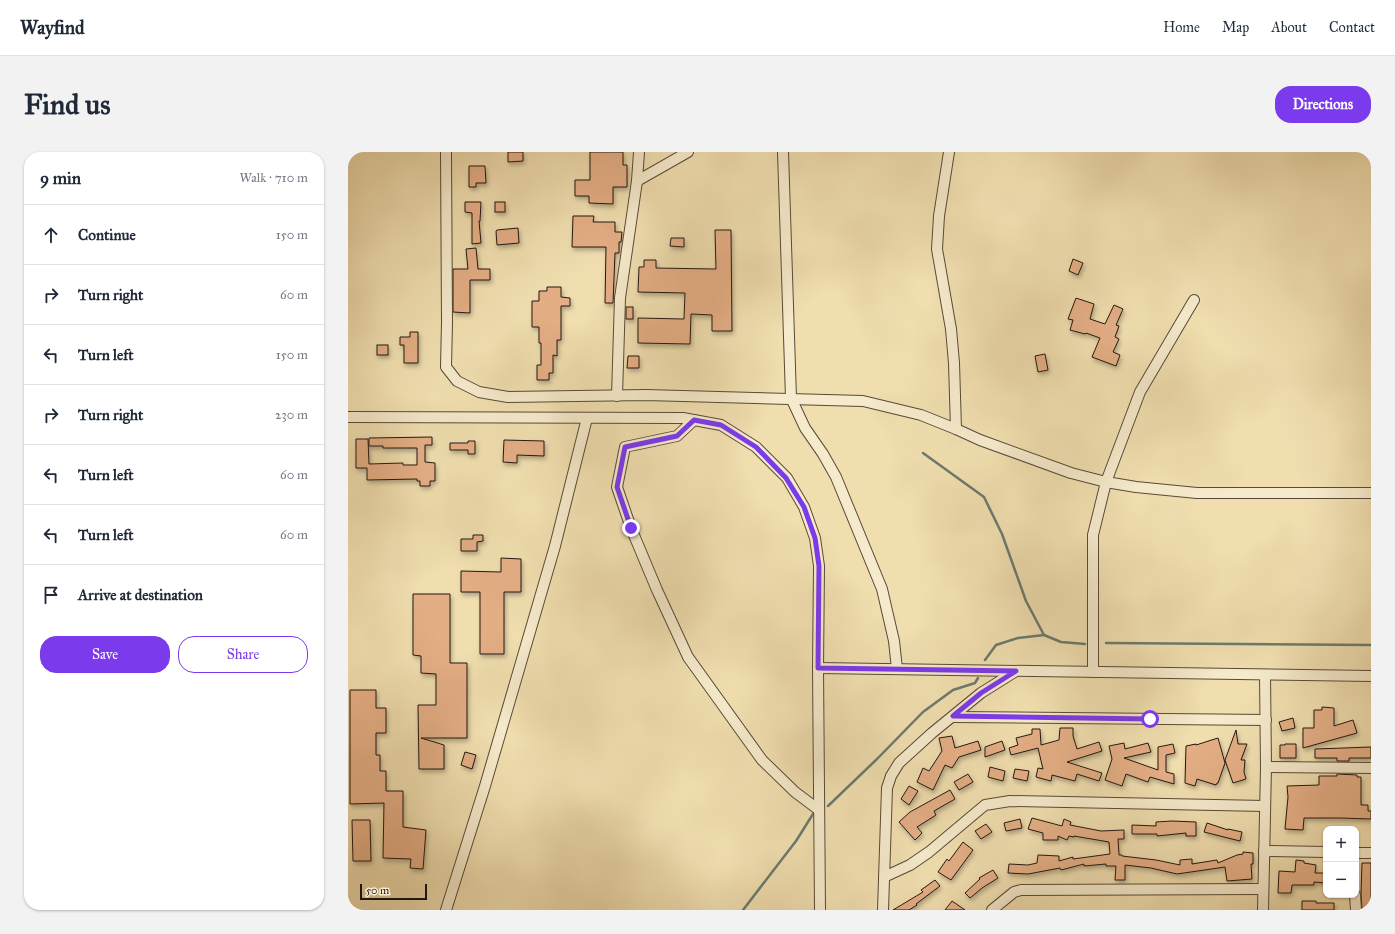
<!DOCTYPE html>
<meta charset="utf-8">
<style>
:root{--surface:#fff;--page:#f2f2f3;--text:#1f2937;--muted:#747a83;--line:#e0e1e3;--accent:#7c3aed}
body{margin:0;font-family:"IM FELL Great Primer",serif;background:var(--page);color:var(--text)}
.controls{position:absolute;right:12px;bottom:12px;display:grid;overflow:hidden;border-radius:8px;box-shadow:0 1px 3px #0004}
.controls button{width:36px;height:36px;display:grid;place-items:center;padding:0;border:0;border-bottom:1px solid var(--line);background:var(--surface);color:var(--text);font:20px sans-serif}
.scale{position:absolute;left:12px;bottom:10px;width:67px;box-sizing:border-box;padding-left:4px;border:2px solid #251811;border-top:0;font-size:11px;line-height:14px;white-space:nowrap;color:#251811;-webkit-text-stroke:3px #f5eacb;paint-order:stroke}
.stop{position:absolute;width:12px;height:12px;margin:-9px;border:3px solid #7c3aed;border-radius:50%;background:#fff}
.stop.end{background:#7c3aed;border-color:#fff;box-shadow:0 1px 4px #0008}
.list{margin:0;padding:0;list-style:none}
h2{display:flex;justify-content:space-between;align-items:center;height:52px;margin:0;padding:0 16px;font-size:17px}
h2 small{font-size:13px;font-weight:400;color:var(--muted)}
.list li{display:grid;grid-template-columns:26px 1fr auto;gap:12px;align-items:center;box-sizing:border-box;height:60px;padding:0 16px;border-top:1px solid var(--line)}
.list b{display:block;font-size:15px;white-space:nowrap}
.list em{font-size:13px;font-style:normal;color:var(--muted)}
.actions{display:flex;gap:8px;padding:12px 16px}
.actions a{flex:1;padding:9px 0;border:1px solid var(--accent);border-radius:16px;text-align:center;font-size:14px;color:var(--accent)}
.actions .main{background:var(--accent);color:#fff}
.icon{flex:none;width:22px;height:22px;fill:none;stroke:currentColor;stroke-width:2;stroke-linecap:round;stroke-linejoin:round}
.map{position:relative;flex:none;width:1023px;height:758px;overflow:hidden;border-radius:16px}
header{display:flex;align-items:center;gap:24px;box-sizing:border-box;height:56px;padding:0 20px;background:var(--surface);border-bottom:1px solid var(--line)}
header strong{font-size:19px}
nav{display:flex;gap:22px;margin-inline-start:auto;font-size:14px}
.intro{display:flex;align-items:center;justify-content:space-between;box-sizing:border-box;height:96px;padding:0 24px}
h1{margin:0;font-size:28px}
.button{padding:10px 18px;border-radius:16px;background:var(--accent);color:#fff;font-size:14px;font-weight:700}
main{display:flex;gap:24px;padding:0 24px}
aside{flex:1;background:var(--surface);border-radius:16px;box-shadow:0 1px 3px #0004}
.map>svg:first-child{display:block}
</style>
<header>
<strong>Wayfind</strong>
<nav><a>Home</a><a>Map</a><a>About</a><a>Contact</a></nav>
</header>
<div class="intro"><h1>Find us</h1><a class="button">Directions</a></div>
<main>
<aside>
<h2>9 min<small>Walk · 710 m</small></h2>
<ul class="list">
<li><svg class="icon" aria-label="ahead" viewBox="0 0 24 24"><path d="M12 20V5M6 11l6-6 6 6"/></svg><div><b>Continue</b></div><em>150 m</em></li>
<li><svg class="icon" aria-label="right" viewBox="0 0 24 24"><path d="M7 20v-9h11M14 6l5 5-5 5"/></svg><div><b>Turn right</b></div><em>60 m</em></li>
<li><svg class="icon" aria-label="left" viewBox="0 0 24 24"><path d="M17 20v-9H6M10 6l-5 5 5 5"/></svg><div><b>Turn left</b></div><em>150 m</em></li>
<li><svg class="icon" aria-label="right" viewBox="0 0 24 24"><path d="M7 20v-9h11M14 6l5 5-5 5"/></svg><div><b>Turn right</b></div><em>230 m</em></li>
<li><svg class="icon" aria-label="left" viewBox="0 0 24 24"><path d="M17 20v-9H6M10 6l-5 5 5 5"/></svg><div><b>Turn left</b></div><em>60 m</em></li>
<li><svg class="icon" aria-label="left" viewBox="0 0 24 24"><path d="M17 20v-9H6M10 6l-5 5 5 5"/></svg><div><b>Turn left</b></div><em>60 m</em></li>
<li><svg class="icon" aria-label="arrive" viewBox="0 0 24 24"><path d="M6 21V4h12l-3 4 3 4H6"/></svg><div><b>Arrive at destination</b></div></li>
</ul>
<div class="actions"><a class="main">Save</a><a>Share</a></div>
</aside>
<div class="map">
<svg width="1023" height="758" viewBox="0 0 1023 758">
<defs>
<filter id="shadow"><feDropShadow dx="1.5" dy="3" stdDeviation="2" flood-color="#0004"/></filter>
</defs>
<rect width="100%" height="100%" fill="#f0deaf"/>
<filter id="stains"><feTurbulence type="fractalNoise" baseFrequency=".005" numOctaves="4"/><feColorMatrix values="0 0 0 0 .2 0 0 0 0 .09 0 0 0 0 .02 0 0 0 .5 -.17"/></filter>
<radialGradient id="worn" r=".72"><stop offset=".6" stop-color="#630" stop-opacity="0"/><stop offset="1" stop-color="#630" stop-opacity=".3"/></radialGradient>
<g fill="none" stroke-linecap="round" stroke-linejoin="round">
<g stroke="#6b7a6f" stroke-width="2.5">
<polyline points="575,301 636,345 654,382 678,449 696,483 713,490 737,492"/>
<polyline points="758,491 1023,493"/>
<polyline points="637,508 648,493 670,486 696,483"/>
<polyline points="480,654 529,607 575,560 605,538 627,531 630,526"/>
<polyline points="395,758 448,689 465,662"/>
</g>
</g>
<g fill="#e4ae85" stroke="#251811" filter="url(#shadow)">
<polygon points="160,0 175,0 175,9 160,10"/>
<polygon points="242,0 275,0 275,13 279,13 279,35 265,35 265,52 241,51 241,44 227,44 227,28 242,28"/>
<polygon points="121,14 137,14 138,31 128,31 128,35 121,35"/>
<polygon points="117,50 133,50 132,69 131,69 133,91 124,92 124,61 117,60"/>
<rect x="147" y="50" width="10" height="10"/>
<polygon points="225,64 246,64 245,70 267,70 267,80 274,80 273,90 271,90 271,101 267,101 265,151 257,151 258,95 224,95"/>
<polygon points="170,76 171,91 149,93 148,79 149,78"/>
<polygon points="367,78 383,78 384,179 364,179 364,163 343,162 342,192 290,191 290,166 336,167 337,141 290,140 291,115 296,115 296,108 308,108 308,116 368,117"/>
<polygon points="323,86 336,86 336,95 322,94"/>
<polygon points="128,96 130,117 142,117 142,128 122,128 122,161 105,160 105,117 120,117 118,97"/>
<polygon points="725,107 735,111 730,123 721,119"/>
<polygon points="199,135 213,135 213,145 222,146 222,154 213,154 213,188 209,188 209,204 205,203 205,221 201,221 201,228 189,228 189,213 193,213 193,191 191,191 191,175 184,175 184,149 191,149 191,139 199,139"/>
<polygon points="728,146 746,152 742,167 757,172 766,153 775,157 768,173 771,174 767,185 771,187 765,200 772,203 768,214 744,205 752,186 738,181 737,182 722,178 725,168 720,167"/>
<rect x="278" y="155" width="7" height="12"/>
<polygon points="62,180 70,180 70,211 56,211 56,193 52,193 52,185 62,185"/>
<rect x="29" y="193" width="11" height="10"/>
<polygon points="697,202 700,218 690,220 687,204"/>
<polygon points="280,204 291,204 291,216 279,216"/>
<polygon points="84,285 84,293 77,293 77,310 87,311 87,329 82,329 82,334 72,334 72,329 69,329 69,327 19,328 19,316 8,316 8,287 20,287 21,312 55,311 55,313 69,313 69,296 35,296 35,294 21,294 21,286"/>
<polygon points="156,288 196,289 196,304 169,303 169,311 155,310"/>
<polygon points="120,289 127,289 127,302 120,302 120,298 102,298 102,291 120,291"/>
<polygon points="125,383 135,383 135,389 129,390 129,399 113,399 113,387 125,387"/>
<polygon points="153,406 173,407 173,440 156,440 156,502 132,502 132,440 113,440 113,419 153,420"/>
<polygon points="65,442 102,442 102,511 119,511 119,586 73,586 96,593 96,617 71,617 70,553 88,553 88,522 73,521 73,504 65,503"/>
<polygon points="2,538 28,538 28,556 38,556 38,581 28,581 28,603 32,603 32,619 38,619 38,639 55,639 55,675 78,678 75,717 62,716 63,707 35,706 36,651 2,652"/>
<polygon points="974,555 986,556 986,574 1005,568 1009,581 955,596 955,576 966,576 966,558 974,558"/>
<polygon points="945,566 947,576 934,579 931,570"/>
<polygon points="712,576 725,576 725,584 729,597 751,590 754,599 719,610 754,621 751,629 729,622 727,629 704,623 703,629 688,625 690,616 695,617 690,596 663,603 661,596 670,593 668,586 684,582 684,577 692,577 693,593 711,588"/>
<polygon points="888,578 890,592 899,592 893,608 897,608 896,620 898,627 885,631 877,608"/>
<polygon points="604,584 607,596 630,589 633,598 611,605 604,616 597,613 585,638 569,630 575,616 581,619 594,599 591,586"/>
<polygon points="870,586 877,611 870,631 869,631 868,633 849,627 847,634 837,631 838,594 848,592 848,593"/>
<polygon points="654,589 657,598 637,605 637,595"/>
<polygon points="776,591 777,597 800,591 803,600 776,606 810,618 810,595 825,592 827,601 818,603 818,620 826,622 826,632 802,625 800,630 778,622 774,634 757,628 764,607 761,594"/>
<polygon points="937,592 948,592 948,606 932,606 932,593 937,593"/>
<polygon points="1023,595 1023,606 1001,606 1001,609 989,609 989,606 967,606 967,597"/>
<polygon points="117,600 128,603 124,617 113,613"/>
<polygon points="642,615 657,619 655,629 640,625"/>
<polygon points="667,617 681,619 679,629 665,626"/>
<polygon points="620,622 625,630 611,638 606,630"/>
<polygon points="989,622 1009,623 1009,625 1013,625 1013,653 1020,653 1020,659 1023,659 1023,667 992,666 956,666 955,678 937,677 940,645 939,634 971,633 971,624 989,624"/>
<polygon points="561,634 570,639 561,653 553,647"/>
<polygon points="602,638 607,647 586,659 588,663 569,675 574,681 567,688 551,670 562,660"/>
<polygon points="684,666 714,674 716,667 723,670 722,673 753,679 776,678 776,687 770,687 771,703 774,703 774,704 808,708 832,713 832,708 844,707 844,712 869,708 870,711 889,703 895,702 895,700 905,701 905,712 903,712 904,727 879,729 877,715 829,722 803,716 777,713 777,728 767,728 768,714 758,714 758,712 736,714 736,712 713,718 712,716 680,722 660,721 661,712 680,713 689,711 690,703 711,704 711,709 725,705 725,707 762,702 761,690 726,684 726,685 721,684 719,688 710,684 710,688 695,688 695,681 680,677"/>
<polygon points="672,667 674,676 658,679 656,671"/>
<polygon points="4,668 22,668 23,709 5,709"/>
<polygon points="824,669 848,670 848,684 838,684 838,681 809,684 809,682 784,682 784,673 808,674 808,670"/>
<polygon points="859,671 880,678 880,677 894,680 892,689 856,680"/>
<polygon points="638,672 644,680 633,687 627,679"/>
<polygon points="615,690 625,698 603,728 590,720 599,707 601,709"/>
<polygon points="948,708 956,709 956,711 968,713 967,721 978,721 978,731 966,730 966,733 944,733 943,741 930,741 931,719 947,720"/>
<polygon points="1014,711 1023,711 1023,757 1014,757 1013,742"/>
<polygon points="645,718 650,726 634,736 622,746 617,741 632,727 631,726"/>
<polygon points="587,728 592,734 568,752 569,753 561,758 545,758 575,740 573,738"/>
<polygon points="604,749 617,758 597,758"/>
<polygon points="954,749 968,749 968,751 986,751 986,758 954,758"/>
</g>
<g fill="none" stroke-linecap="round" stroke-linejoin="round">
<g stroke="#584a38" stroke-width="12">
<g id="minor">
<polyline points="98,0 99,170 98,215 109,229 131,240 160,245 298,243 515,249 573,263 608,277 632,288 723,321 758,330 788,335 849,341 1023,341"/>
<polyline points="435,0 443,246 457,276 475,302 488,325 534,437 546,489 549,517"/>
<polyline points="601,0 591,64 589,97 603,177 606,211 608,277"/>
<polyline points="289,29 340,0"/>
<polyline points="269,244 272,146 289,29 291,0"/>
<polyline points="0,265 335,266 373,273 408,295 439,326 456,355 467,386 471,414 470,516 472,758"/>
<polyline points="346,268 329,284 277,295 269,335 283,376 309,438 340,505 414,608 447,640 471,658"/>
<polyline points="470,516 1023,524"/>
<polyline points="745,520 745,383 758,330 792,240 846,148"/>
<polyline points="605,565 918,568"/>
<polyline points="918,615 1023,616"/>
<polyline points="916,699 978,700"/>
<polyline points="1008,701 1023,701"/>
<polyline points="536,725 562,713 581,700 637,653 662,649 917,654"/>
<polyline points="1007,743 1008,758"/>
<polyline points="98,758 137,634 207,394 239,266"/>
<polyline points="535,758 539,636 543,624 551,611 584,581 633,541 668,519"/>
<polyline points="644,758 666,740 673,738 915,737"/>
<polyline points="915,758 918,615 917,523"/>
</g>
</g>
<use href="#minor" stroke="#f5eacb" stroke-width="10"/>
</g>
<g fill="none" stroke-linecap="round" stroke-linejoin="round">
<polyline stroke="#7c3aed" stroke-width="5" points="283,376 269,335 277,295 329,284 346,268 373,273 408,295 438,326 456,355 467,386 471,414 470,516 668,519 633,541 605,564 802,567"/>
</g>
<rect width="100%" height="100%" filter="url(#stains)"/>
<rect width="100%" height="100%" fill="url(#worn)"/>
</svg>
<div class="controls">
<button>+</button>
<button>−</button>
</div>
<div class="scale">50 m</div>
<div class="stop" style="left:802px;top:567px"></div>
<div class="stop end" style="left:283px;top:376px"></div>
</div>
</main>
